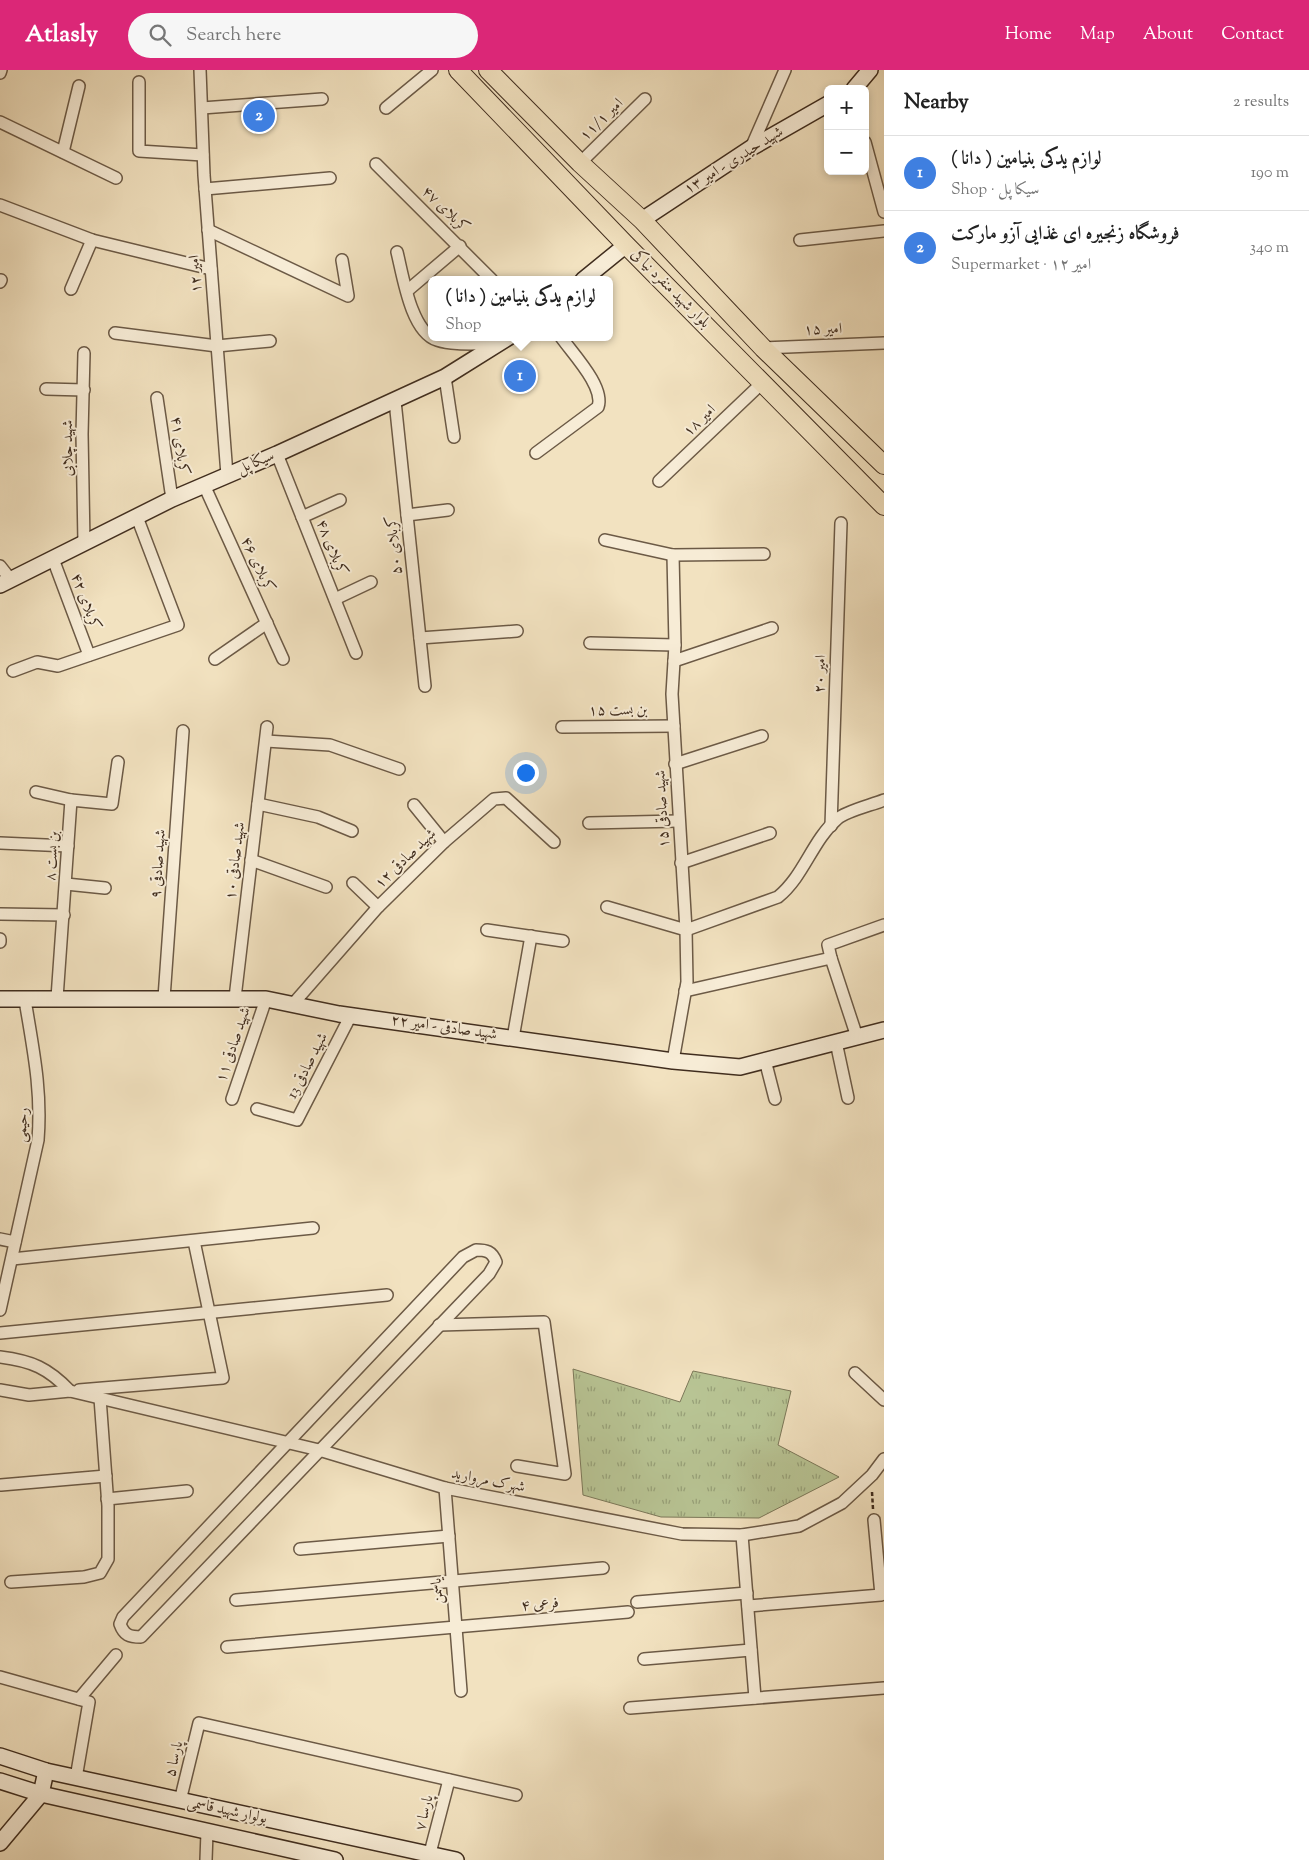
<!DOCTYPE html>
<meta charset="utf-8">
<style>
:root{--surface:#fff;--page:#f6f6f6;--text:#222;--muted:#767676;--line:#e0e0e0;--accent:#db2777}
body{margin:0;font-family:"Sorts Mill Goudy",Amiri,serif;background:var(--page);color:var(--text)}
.controls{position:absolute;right:15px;top:15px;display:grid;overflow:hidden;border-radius:8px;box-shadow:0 2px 8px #0003}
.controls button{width:45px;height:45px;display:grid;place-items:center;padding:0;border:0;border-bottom:1px solid var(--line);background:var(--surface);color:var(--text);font:25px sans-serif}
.you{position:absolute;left:525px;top:702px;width:18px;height:18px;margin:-12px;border:4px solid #fff;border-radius:50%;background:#1a73e8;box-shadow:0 0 0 8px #1a73e833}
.badge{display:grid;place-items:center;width:32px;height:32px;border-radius:50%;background:var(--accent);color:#fff;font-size:16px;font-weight:700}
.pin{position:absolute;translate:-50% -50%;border:2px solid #fff;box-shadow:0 1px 5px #0006}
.popup{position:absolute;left:428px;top:206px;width:185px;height:65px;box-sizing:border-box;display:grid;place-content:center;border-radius:8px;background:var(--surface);filter:drop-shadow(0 1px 4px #0005);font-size:16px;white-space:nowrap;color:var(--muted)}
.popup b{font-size:19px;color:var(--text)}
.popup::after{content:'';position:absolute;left:50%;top:100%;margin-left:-10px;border:10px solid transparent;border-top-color:var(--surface)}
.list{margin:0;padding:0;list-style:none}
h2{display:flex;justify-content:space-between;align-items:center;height:65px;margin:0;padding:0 20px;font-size:21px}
h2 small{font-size:16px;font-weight:400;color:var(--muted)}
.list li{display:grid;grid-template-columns:32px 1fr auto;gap:15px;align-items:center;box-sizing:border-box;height:75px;padding:0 20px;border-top:1px solid var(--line)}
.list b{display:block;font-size:19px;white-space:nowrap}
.list p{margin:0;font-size:16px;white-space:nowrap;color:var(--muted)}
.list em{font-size:16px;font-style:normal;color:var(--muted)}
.icon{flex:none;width:28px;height:28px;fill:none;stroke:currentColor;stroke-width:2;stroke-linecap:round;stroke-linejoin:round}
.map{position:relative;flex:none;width:884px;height:1790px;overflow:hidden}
header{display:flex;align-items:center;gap:30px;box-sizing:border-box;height:70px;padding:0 25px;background:var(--accent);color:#fff}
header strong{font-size:24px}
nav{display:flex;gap:28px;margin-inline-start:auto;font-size:18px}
.search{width:350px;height:45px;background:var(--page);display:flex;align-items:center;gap:12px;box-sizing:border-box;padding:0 18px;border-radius:28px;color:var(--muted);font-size:19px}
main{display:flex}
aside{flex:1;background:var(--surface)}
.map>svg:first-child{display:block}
</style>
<header>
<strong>Atlasly</strong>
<div class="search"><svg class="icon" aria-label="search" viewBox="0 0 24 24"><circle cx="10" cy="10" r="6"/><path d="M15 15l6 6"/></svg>Search here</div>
<nav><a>Home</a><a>Map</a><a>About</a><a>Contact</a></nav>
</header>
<main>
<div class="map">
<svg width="884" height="1790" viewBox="0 0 884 1790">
<defs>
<pattern id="park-tufts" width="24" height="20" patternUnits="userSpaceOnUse" patternTransform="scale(1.25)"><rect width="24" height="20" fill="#b8c494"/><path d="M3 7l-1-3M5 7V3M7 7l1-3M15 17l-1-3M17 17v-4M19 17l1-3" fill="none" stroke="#97a078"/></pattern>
</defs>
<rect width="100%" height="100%" fill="#f2e2c0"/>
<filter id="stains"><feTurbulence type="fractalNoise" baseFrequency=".004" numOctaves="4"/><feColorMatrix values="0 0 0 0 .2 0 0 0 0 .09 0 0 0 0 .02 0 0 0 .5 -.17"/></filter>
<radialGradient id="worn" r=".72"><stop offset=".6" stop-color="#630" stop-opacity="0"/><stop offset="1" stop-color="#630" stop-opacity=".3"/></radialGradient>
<polygon fill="url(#park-tufts)" stroke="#7c7859" points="573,1299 680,1332 693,1301 791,1321 778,1375 839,1407 759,1448 661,1447 583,1425"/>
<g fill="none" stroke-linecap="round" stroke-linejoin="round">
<g stroke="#6c5a46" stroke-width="14">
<g id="street">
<polyline points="200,0 204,105 227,405"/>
<polyline points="0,3 1,0"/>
<polyline points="139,12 139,81 203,85"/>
<polyline points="202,38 322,29"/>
<polyline points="386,38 432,0"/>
<polyline points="0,52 116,108"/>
<polyline points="865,72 884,142"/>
<polyline points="751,78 785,0"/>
<polyline points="63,82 79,16"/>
<polyline points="580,93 645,29"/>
<polyline points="376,94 492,210"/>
<polyline points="205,119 330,108"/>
<polyline points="0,135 92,170 211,199"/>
<polyline points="208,160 348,226 342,190"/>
<polyline points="800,170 884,161"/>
<path d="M397 182C403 206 411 262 437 270 455 276 479 273 498 274"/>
<polyline points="0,212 1,210"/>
<polyline points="71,219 92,170"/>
<polyline points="407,221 460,176"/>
<polyline points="115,263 217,276 270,271"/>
<polyline points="763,278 884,273"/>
<polyline points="84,283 82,364 84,473"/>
<polyline points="445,307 454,367"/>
<polyline points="46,319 84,320"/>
<polyline points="157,328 172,429"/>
<polyline points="395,331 425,616"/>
<path d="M536 383 598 337C605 317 573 284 561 267"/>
<polyline points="277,384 356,583"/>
<polyline points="659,411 762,313"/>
<polyline points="204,415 283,589"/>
<polyline points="407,445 448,440"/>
<polyline points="302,447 340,430"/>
<polyline points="605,470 673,485 764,484"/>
<polyline points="673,485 675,575 672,624 686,860 687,912 673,991"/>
<polyline points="53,489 89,585"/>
<polyline points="0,496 11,510"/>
<polyline points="335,529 371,512"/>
<polyline points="420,568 517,561"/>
<polyline points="590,573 675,575"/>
<polyline points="215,589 267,553"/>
<polyline points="674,591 772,558"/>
<polyline points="13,601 37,592 58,596 178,555 137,447"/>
<polyline points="562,657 674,656"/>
<polyline points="266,671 330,675 399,699"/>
<polyline points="675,694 762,666"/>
<polyline points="36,722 71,730"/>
<polyline points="258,734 318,747 352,761"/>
<polyline points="414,735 444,772"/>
<polyline points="589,753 678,751"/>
<polyline points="831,756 841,453"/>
<polyline points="0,773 68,776"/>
<polyline points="251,790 326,817"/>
<polyline points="681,793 770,763"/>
<polyline points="353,813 378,837"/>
<polyline points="66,814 105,818"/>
<path d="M607 837 686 860 778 827C804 806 812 771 837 749 846 741 872 735 884 730"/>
<polyline points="0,844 64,845"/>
<polyline points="487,860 563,871"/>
<polyline points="0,869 0,872"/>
<polyline points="831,888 857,967"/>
<polyline points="685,921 831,888 828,875 884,855"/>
<polyline points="57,928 71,730 112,734 118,692"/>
<polyline points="164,928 183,661"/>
<polyline points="235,928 267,657"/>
<polyline points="293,934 378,837 444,772 494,729 506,728 554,772"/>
<polyline points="513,968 531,866"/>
<polyline points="836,972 848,1028"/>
<polyline points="765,990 775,1029"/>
<polyline points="232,1029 266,929"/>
<polyline points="257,1039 297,1050 351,945"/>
<polyline points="0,1169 15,1172"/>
<path d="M476 1180C486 1180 492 1181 496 1192L489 1204 141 1567C129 1567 124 1565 120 1554L123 1547 463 1187Z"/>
<polyline points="12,1189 313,1158"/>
<path d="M0 1240 38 1070C42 1020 33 979 25 930"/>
<polyline points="439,1255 544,1252 565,1404 517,1396"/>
<polyline points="0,1263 387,1225"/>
<path d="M0 1287C32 1291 48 1298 70 1321"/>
<polyline points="855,1303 884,1330"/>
<polyline points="0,1320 29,1325 70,1321 319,1380 445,1418 682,1464 742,1465 799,1456 842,1433 872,1405 884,1389"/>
<polyline points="79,1320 223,1308 194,1171"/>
<polyline points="1,1415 106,1406"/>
<polyline points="445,1418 461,1621"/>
<polyline points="107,1429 187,1421"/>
<polyline points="742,1465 755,1628"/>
<polyline points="300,1479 449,1466"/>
<polyline points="11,1512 84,1507 100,1503 108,1489 108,1436 100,1328"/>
<polyline points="236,1530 603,1498"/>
<polyline points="637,1532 747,1523"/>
<polyline points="748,1536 881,1525 874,1450"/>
<polyline points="227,1577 628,1542"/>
<polyline points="644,1589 751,1580"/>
<polyline points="0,1607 89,1632 76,1708"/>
<polyline points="79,1629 116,1585"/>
<polyline points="630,1638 884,1618"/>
<polyline points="180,1731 199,1653 516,1725"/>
<polyline points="430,1783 449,1710"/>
<polyline points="206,1790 207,1762"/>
</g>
</g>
<g stroke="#402d1e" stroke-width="18">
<g id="secondary">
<polyline points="854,19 870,0"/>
<polyline points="642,150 751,78 828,34"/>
<polyline points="583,210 626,175"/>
<polyline points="0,515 172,429 277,384 445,307 509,267"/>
<polyline points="0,929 266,929 339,944 673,991 740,997 884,960"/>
<polyline points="0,1686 46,1701 456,1790"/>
<polyline points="0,1711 41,1724 335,1790"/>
<polyline points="0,1773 41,1724 46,1701"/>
</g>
</g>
<g stroke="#402d1e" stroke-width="20">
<g id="primary">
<polyline points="458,0 626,175 884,436"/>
<polyline points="488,0 580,93 642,150 763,278 884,395"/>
</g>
</g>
<polyline stroke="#402d1e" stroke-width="2.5" stroke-dasharray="4 2.5" stroke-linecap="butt" points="872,1422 873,1439"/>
<use href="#street" stroke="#f7ecd6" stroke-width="11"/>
<use href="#secondary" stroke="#f7ecd6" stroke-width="15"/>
<use href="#primary" stroke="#f2e2c0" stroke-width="18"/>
</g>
<g text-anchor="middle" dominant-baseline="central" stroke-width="4" stroke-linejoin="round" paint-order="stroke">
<g font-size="15" fill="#402d1e" stroke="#f7ecd6">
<text transform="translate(602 50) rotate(-44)">امیر ۱۱/۱</text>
<text transform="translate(734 91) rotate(-32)">شهید حیدری - امیر ۱۳</text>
<text transform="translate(445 140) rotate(44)">کربلای ۴۷</text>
<text transform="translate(196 204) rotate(-94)">امير ۱۲</text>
<text transform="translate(670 219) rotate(45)">بلوار شهید منفرد نیاکی</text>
<text transform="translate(823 260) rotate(-2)">امیر ۱۵</text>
<text transform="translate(700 351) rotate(-44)">امیر ۱۸</text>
<text transform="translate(179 376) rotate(82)">کربلای ۴۱</text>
<text transform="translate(68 378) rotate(-90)">شهید چلابی</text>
<text transform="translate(256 393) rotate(-23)">سیکا پل</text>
<text transform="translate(395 475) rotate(-96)">کربلای ۵۰</text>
<text transform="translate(331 478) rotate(68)">کربلای ۴۸</text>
<text transform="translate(257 495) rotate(65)">کربلای ۴۶</text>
<text transform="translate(85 532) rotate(70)">کربلای ۴۲</text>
<text transform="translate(821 604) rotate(-88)">امیر ۲۰</text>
<text transform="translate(618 641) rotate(-1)">بن بست ۱۵</text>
<text transform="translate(663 739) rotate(-93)">شهید صادقی ۱۵</text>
<text transform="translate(53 786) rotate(-86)">بن بست ۸</text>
<text transform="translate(406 789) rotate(-44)">شهید صادقی ۱۲</text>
<text transform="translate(236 791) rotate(-83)">شهید صادقی ۱۰</text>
<text transform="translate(159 794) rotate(-86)">شهید صادقی ۹</text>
<text transform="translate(444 958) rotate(8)">شهید صادقی - امیر ۲۲</text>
<text transform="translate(234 975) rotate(-71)">شهید صادقی ۱۱</text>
<text transform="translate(308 996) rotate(-63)">شهید صادقی 13</text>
<text transform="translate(23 1055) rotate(-85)">رحیمی</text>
<text transform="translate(488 1411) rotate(11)">شهرک مروارید</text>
<text transform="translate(438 1521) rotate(-95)">یاسمن</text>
<text transform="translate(540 1535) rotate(-5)">فرعی ۴</text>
<text transform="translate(175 1689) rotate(-77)">پارسا ۵</text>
<text transform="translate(227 1741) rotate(12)">بولوار شهید قاسمی</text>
<text transform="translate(425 1743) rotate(-76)">پارسا ۷</text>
</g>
</g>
<rect width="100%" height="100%" filter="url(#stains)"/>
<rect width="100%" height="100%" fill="url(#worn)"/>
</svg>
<div class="controls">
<button>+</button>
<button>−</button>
</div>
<div class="you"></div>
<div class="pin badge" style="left:520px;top:306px;background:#3f7fe0">1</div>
<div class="popup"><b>لوازم یدکی بنیامین ( دانا )</b>Shop</div>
<div class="pin badge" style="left:259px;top:46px;background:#3f7fe0">2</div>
</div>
<aside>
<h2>Nearby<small>2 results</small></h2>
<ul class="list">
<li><span class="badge" style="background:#3f7fe0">1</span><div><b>لوازم یدکی بنیامین ( دانا )</b><p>Shop · سیکا پل</p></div><em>190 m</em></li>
<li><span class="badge" style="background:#3f7fe0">2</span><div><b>فروشگاه زنجیره ای غذایی آزو مارکت</b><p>Supermarket · امير ۱۲</p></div><em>340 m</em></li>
</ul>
</aside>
</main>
